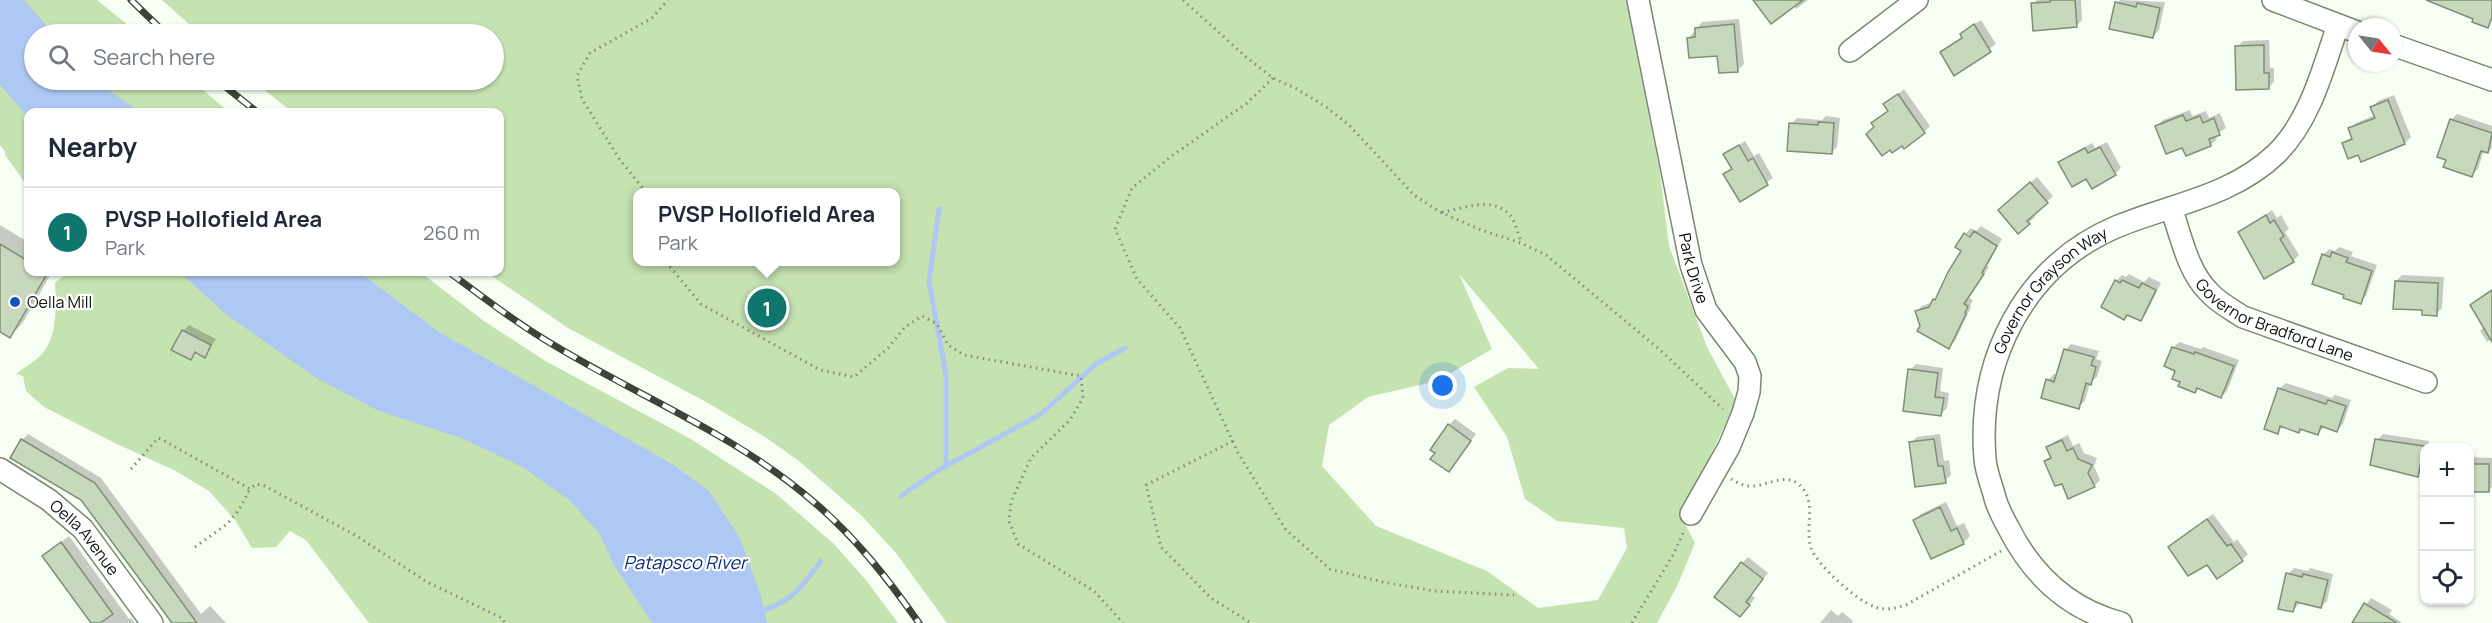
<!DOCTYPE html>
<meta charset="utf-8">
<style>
:root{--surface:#fff;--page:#f6f6f7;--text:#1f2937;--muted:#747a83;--line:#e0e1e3;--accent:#0f766e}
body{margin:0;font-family:Manrope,sans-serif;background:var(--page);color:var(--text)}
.controls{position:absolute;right:18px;bottom:18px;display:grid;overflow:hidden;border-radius:12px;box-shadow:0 2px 4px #0004}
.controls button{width:54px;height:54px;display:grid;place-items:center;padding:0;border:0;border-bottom:2px solid var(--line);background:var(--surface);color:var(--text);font:30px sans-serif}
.compass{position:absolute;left:2348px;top:18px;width:54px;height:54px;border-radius:50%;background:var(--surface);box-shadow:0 2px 4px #0004;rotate:120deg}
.you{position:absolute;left:1443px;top:386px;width:21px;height:21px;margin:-15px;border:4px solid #fff;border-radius:50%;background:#1a73e8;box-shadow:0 0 0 9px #1a73e833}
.badge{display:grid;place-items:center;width:39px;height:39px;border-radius:50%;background:var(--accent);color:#fff;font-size:20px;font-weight:700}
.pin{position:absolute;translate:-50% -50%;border:3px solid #fff;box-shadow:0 2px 6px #0006}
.popup{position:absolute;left:633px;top:188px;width:267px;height:78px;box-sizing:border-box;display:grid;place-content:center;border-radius:12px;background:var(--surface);filter:drop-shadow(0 2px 4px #0005);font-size:20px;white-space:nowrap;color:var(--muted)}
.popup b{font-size:22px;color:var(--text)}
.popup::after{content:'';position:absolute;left:50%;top:100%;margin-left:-12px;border:12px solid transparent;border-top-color:var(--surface)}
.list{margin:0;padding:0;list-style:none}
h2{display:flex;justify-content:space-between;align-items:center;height:78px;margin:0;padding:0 24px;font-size:26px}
h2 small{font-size:20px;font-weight:400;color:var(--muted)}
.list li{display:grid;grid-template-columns:39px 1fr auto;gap:18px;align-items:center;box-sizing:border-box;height:90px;padding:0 24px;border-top:2px solid var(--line)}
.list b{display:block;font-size:22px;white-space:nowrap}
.list p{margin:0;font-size:20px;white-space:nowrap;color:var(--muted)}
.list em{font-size:20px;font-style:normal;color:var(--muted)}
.icon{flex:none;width:33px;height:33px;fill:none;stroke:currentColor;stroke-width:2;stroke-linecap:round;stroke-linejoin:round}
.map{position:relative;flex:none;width:2492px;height:623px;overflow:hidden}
.search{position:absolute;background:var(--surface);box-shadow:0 2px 4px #0004;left:24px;top:24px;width:480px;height:66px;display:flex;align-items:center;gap:15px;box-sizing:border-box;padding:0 21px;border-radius:33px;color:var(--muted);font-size:22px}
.panel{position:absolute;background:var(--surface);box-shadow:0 2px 4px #0004;left:24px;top:108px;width:480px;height:168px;border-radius:12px}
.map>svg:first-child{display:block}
</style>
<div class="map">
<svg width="2492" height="623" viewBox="0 0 2492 623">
<rect width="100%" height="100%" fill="#f7fef3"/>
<g fill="#c5e2b1" fill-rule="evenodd">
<polygon points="0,0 97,0 139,34 34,34 34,80 191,80 229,112 28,112 28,187 5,155 5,151 0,145"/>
<path d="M162 0H1626L1660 173 1669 246 1707 347 1736 401 1698 482 1685 524 1695 543 1678 584 1657 623H947L896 553 862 516 799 461 765 437 708 403 568 328 486 272H500V112H292L252 80H494V34H200ZM638 192H896V262H638ZM1459 274 1539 369 1508 368 1474 387 1507 437 1525 499 1557 521 1624 528 1627 548 1598 600 1538 608 1487 571 1376 526 1322 466 1329 425 1368 397 1437 381 1492 349Z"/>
<path d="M68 272H420L484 321 547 362 689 438 775 493 834 544 865 579 898 623H369L306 540 290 531 276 547 252 548 235 520 209 491 176 471 117 444 44 407 26 391 23 376 16 374C23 368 32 363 39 357 58 340 56 306 55 283Z"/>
</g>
<g fill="#afc8f3">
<polygon points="0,0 24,0 54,34 34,34 34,80 94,80 140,112 28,112 28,117 0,85"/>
<polygon points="179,272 359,272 439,332 672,464 709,491 740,538 761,596 767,623 652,623 615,567 599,533 569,500 524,468 464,439 379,411 316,378 227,315"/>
</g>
<g fill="#0003">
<polygon points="1757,0 1808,0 1796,9 1794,5"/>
<polygon points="2037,0 2081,0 2082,20 2076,26 2033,4"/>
<polygon points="2120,0 2165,2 2159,30 2153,37 2117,3"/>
<polygon points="1739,19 1744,64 1738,70 1719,54 1689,38 1702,22"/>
<polygon points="1981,20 1996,44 1955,73 1942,53 1963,36 1962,34 1968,28"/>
<polygon points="2269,40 2270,68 2274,68 2274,82 2268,88 2237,47 2243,41"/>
<polygon points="1904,89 1930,126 1924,132 1875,126 1873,123 1889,110 1885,105"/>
<polygon points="2394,95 2411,137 2405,143 2359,153 2343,144 2353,136 2350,129 2356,123 2375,115 2372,107 2378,101"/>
<polygon points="2190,110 2192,116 2206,111 2209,118 2220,113 2226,128 2215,135 2217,139 2211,145 2183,146 2157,126 2163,120"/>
<polygon points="2457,114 2492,126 2492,148 2488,152 2484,150 2478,169 2472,175 2451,120"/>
<polygon points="1826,116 1840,118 1837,147 1831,153 1791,124 1797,118 1822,120"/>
<polygon points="1745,141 1754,156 1759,153 1773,178 1740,200 1725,175 1733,168 1725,155"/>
<polygon points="2107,142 2121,168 2115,174 2087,177 2060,163 2066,157 2092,143 2095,148"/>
<polygon points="2037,177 2053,196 2033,214 2035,217 2019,232 2006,204"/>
<polygon points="2272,210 2277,218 2281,215 2289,229 2285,232 2299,255 2293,261 2240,232"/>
<polygon points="0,225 28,242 28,272 52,272 22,324 10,336 0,330"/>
<polygon points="1981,226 2002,239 1987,266 1989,267 1969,298 1973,300 1970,306 1971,307 1955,341 1949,347 1922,326 1916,312 1922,306 1933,302 1938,296 1977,240 1966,233 1971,228 1976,231"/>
<polygon points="2339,247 2353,252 2351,256 2377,265 2366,296 2360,302 2346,294 2323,255 2329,249 2335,251"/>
<polygon points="2129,274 2144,282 2149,277 2161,283 2146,314 2140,320 2116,281 2122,275 2126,277"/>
<polygon points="2402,275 2444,277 2442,308 2436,314 2424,308 2396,281"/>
<polygon points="2492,290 2492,339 2487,342 2480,331 2484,327 2472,306"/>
<polygon points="189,325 216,339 205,356 197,352 190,358 183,331"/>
<polygon points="2179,342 2201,349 2203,347 2239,360 2227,391 2221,397 2198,387 2195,391 2182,381 2173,348"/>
<polygon points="2071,344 2099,351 2096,359 2102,361 2097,377 2090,383 2085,401 2078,407 2048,380 2054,374 2058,375 2065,350"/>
<polygon points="1916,364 1943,368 1940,391 1949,393 1947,408 1941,414 1910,370"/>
<polygon points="2286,383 2332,398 2335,395 2351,400 2343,424 2337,430 2324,427 2318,433 2302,428 2299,431 2284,426 2277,432 2279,389"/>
<polygon points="1455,419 1476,434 1449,470 1449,425"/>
<polygon points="28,434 101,478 201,614 210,606 226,623 174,623 82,499 22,440"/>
<polygon points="1940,434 1944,461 1949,460 1951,475 1945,481 1911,443 1917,437"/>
<polygon points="2383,434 2429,441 2428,448 2424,448 2424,469 2418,475 2377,440"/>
<polygon points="2068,435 2073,446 2079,443 2084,453 2097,458 2094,466 2100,480 2094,486 2062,482 2046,461 2051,456 2048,448 2054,442"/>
<polygon points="2470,457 2492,458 2492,487 2488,491 2470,490"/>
<polygon points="1946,502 1957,526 1964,523 1970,536 1964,542 1932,557 1915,520 1921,514"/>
<polygon points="2213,514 2234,542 2237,539 2248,554 2242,560 2207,562 2169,548"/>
<polygon points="69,536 129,619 131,618 135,623 93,623 44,556"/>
<polygon points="1748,557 1768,573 1751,595 1755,598 1746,609 1742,563"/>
<polygon points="2294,568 2308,571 2310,568 2333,574 2327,601 2321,607 2300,602 2293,611 2288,574"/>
<polygon points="2371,598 2392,610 2389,614 2402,623 2353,623"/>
<polygon points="1831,610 1838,616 1842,612 1853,621 1852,623 1820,623"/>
</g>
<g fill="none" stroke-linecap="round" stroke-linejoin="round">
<g stroke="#afc8f3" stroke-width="5">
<polyline points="939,209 929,281 946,375 946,467"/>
<polyline points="901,496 937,471 1041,414 1096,364 1125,348"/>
<path d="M757 613C794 600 798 591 821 561"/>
</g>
</g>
<g fill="#c8d8bc" stroke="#7f8f74" stroke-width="1.5">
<polygon points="1753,0 1803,0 1771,24"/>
<polygon points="2050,0 2075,0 2077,27 2033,31 2031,3 2050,2"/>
<polygon points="2426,0 2492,0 2492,17 2488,28 2472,22 2473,19"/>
<polygon points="2115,2 2136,7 2137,3 2160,8 2153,38 2109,29"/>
<polygon points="1734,24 1738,72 1719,73 1717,56 1689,58 1687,38 1695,37 1695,28"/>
<polygon points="1974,24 1991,52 1954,76 1940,52 1962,38 1960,34"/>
<polygon points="2264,45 2264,73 2269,73 2269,89 2236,90 2235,46"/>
<polygon points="1898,94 1925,133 1904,149 1902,146 1892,153 1890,150 1882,156 1866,134 1874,127 1871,123 1888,111 1883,104"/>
<polygon points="2388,100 2405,144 2361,162 2358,155 2348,159 2342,143 2352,139 2348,128 2375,118 2370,107"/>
<polygon points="2183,115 2186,121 2200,116 2203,123 2214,118 2220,135 2209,139 2211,146 2186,156 2182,148 2166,154 2155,126"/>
<polygon points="2450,119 2492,133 2488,153 2481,151 2472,177 2443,167 2446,160 2437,157"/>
<polygon points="1818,122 1834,123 1832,154 1787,151 1789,123 1818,125"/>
<polygon points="1739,145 1748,161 1753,158 1768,185 1740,202 1723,174 1732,169 1723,154"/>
<polygon points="2100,147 2116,175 2092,189 2086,179 2072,187 2058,162 2085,148 2088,153"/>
<polygon points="2030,182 2048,203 2027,221 2030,224 2018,234 1998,210"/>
<polygon points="2266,215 2270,223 2274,220 2284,236 2280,239 2294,262 2264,279 2238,232"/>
<polygon points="1974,231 1997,246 1982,273 1984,274 1964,304 1968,306 1965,313 1966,314 1949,349 1917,331 1920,326 1915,311 1929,307 1933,299 1935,300 1948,272 1961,251 1955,247 1964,233 1970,237"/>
<polygon points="0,244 28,261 28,272 48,272 10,338 0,332"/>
<polygon points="2332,252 2348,258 2346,262 2372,271 2361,304 2343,298 2344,295 2312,284 2322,254 2330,257"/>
<polygon points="2115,280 2120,283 2122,280 2139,288 2142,283 2156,290 2141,321 2127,315 2124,320 2101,307"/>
<polygon points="2395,281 2438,283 2437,316 2422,315 2422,310 2393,309"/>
<polygon points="2492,290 2492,342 2470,305"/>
<polygon points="182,330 211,345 205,358 195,352 191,360 171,350"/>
<polygon points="2172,347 2194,354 2195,352 2234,366 2221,398 2197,388 2195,393 2178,386 2180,382 2172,379 2175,371 2164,366"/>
<polygon points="2064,349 2094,357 2091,365 2096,367 2091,385 2086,383 2079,409 2041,398 2046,379 2054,382"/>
<polygon points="1908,369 1938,373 1935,397 1944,398 1941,416 1903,411"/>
<polygon points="2278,388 2326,404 2328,400 2346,406 2337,432 2321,426 2318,435 2300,429 2299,433 2280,426 2278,434 2264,429"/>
<polygon points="1448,424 1471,441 1449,472 1430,459 1435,453 1430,450"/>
<polygon points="21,439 95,483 197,623 172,623 81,500 10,458"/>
<polygon points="1934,439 1938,466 1943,466 1946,483 1915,487 1909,442"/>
<polygon points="2375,439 2424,446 2418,477 2370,465"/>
<polygon points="2062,440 2067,451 2073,448 2078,459 2092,465 2088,473 2095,487 2068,499 2062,484 2055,486 2044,461 2051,458 2046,447"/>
<rect x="2469" y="464" width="20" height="28"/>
<polygon points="1940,507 1951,531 1957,528 1964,544 1931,559 1913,520"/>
<polygon points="2207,519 2227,546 2231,544 2243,561 2217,579 2207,565 2188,576 2168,547"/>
<polygon points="61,542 113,614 100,623 91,623 42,556"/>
<polygon points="1741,562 1763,579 1746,602 1750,605 1740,617 1714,597"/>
<polygon points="2286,573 2302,577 2303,574 2328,580 2321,608 2296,602 2293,612 2278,609"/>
<polygon points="2364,603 2397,623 2352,623"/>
</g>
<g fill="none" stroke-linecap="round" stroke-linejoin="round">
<g stroke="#79886e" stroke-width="24">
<g id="street">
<path id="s1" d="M1638 0 1691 265 1706 310 1745 362 1750 376 1749 392 1743 413 1729 447 1691 514"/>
<polyline points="2273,0 2357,32"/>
<polyline points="2393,45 2492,80"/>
<polyline points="1850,51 1917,0"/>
<path id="s2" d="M2171 208C2181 235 2187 270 2208 291 2217 302 2231 309 2243 317L2426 382"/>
<path id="s3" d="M0 469 49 500 83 529 152 623"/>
<path id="s4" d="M2121 623C2068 609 2032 575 2008 527 2003 518 1998 509 1995 498 1992 486 1986 472 1985 459 1977 361 2023 267 2116 227 2171 204 2231 197 2276 154 2310 121 2323 69 2338 25"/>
</g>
</g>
<g stroke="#858b81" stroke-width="3" stroke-dasharray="1.5 4.5" stroke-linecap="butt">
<polyline points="1183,0 1246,57 1273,78 1297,89 1326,107 1349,125 1414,195 1440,212 1481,230 1521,243 1546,255 1659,349 1723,409"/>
<polyline points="1273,78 1247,103 1173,155 1132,188 1115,229 1137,279 1180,328 1238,453 1286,530 1330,569 1383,582 1434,591 1514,595"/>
<polyline points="646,192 620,160 582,99 577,76 590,53 652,18 668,0"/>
<path d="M1442 212C1465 209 1491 195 1510 215 1515 221 1518 234 1521 241"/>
<polyline points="666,262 701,304 820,370 854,377 888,348 905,327 922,316 937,324 948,345 964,355 1081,376 1083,398 1070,420 1031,458 1011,502 1009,521 1018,544 1094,591 1123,623"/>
<polyline points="1233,441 1146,485 1161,547 1211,598 1251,623"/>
<polyline points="131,469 158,438 161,439 250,489 256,484 265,486 355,535 427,582 502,618 505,623"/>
<path d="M1731 479C1736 482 1742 485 1748 486 1764 488 1782 473 1797 483 1819 499 1804 526 1811 548 1817 565 1857 601 1875 607 1886 611 1895 608 1906 605L2001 551"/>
<polyline points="195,547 227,524 239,510 250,489"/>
<polyline points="1632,623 1673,555 1684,531"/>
</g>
<use href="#street" stroke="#fff" stroke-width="21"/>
<g stroke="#3d4339" stroke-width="7">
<g id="rail">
<polyline points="131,0 166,34"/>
<polyline points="217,80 257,112"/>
<path d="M449 272C484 298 519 325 557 347 644 399 738 436 815 503 856 538 888 579 919 623"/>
</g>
</g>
<use href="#rail" stroke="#fff" stroke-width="4.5" stroke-dasharray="14" stroke-linecap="butt"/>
</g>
<circle fill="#1850bc" stroke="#fff" stroke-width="2" cx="15" cy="302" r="6"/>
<g text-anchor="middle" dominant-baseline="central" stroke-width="4.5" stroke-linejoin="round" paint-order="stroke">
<g font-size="16" fill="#0d1309" stroke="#fff">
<text stroke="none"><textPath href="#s1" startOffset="274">Park Drive</textPath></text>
<text stroke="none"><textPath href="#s4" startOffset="416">Governor Grayson Way</textPath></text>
<text stroke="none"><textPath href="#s2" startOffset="165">Governor Bradford Lane</textPath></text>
<text stroke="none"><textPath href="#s3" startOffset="110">Oella Avenue</textPath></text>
</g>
<g font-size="16" fill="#0d1309" stroke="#fff" text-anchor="start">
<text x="27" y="302">Oella Mill</text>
</g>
<g font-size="18" font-style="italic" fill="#052e7d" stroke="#fff">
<text x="685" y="562">Patapsco River</text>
</g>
</g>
</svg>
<div class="controls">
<button>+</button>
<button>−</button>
<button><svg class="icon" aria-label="locate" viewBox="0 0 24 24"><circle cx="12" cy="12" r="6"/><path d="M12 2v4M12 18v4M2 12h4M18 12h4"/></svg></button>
</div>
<svg class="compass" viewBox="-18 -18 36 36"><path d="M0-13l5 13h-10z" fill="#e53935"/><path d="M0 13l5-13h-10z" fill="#747a83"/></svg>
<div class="you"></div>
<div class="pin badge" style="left:767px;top:308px">1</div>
<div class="popup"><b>PVSP Hollofield Area</b>Park</div>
<div class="search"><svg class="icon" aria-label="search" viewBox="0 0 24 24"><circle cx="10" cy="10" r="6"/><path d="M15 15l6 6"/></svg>Search here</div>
<section class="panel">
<h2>Nearby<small></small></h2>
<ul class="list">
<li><span class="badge">1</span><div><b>PVSP Hollofield Area</b><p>Park</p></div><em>260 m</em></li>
</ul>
</section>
</div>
